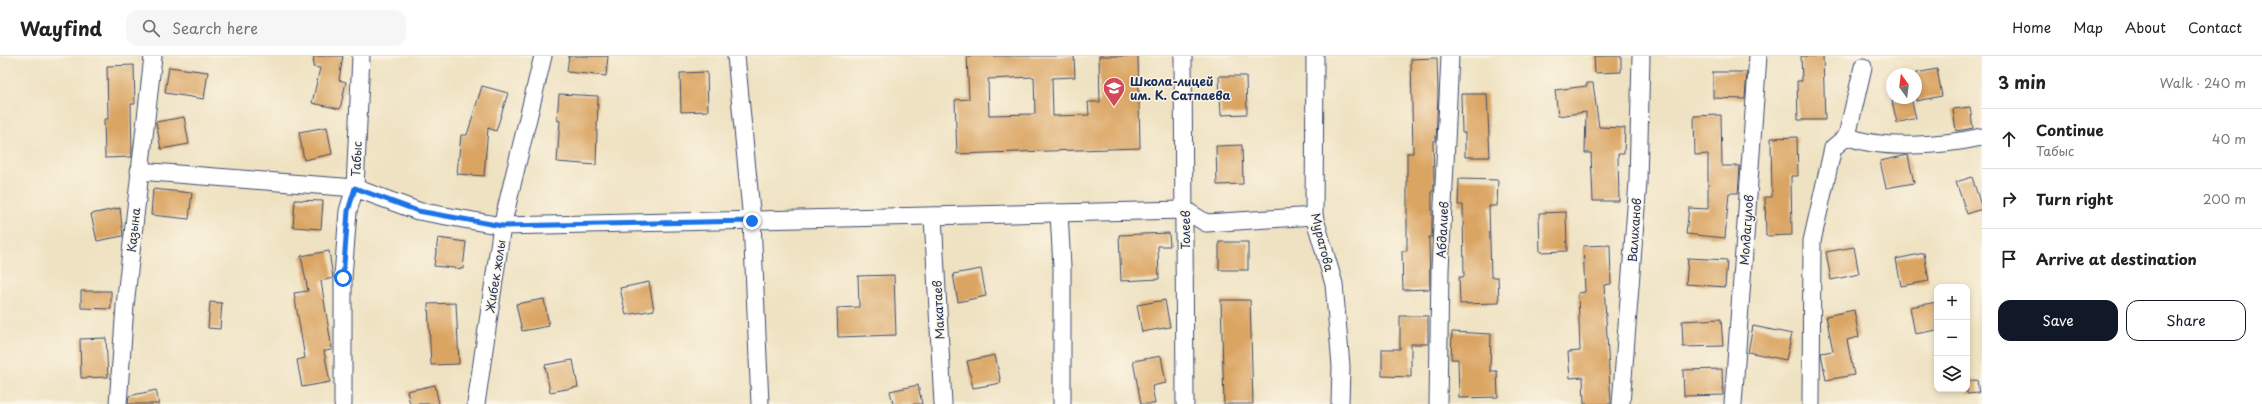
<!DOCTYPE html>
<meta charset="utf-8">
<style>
:root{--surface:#fff;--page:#f6f6f6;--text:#222;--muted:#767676;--line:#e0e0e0;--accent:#111827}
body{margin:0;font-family:"Playpen Sans",sans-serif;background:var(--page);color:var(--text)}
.controls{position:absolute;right:12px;bottom:12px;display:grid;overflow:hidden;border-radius:8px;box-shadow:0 2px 6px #0003}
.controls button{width:36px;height:36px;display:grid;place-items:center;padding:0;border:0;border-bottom:1px solid var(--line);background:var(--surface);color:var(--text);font:20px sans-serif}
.compass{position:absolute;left:1886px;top:12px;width:36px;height:36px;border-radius:50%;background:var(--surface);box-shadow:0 2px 6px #0003;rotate:346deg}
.stop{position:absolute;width:12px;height:12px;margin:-9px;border:3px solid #1a73e8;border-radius:50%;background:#fff}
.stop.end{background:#1a73e8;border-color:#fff;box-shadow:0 1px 4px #0008}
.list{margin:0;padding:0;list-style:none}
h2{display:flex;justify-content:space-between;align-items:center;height:52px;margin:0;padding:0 16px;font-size:17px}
h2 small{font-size:13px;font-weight:400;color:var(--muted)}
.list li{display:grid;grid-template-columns:26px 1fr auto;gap:12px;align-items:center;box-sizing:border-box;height:60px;padding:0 16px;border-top:1px solid var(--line)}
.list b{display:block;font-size:15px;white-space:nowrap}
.list p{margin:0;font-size:13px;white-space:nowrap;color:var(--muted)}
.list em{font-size:13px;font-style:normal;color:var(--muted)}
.actions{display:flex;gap:8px;padding:12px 16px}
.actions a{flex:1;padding:9px 0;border:1px solid var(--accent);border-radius:12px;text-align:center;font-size:14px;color:var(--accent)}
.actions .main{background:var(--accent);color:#fff}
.icon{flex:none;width:22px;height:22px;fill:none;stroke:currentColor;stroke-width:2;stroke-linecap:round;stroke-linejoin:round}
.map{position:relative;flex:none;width:1982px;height:348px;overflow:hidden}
header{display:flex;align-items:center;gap:24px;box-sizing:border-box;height:56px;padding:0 20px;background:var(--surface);border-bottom:1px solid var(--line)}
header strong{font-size:19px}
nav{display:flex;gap:22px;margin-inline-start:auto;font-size:14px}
.search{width:280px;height:36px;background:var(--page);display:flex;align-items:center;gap:10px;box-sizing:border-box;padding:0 14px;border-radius:12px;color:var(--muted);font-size:15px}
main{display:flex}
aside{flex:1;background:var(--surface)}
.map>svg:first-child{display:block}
</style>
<header>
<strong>Wayfind</strong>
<div class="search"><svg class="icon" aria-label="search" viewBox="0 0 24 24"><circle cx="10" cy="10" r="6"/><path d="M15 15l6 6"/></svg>Search here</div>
<nav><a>Home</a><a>Map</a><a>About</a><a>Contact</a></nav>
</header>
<main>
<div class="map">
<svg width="1982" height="348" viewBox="0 0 1982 348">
<rect width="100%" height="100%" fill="#fcf5e5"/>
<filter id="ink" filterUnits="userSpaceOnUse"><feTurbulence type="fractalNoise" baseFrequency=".025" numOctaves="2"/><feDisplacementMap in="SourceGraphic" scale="8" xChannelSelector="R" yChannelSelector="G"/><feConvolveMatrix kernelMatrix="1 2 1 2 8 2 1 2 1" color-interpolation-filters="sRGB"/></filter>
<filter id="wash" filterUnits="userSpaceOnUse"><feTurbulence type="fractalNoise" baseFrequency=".012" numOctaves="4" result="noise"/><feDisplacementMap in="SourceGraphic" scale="16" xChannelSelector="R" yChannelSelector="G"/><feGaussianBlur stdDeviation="0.9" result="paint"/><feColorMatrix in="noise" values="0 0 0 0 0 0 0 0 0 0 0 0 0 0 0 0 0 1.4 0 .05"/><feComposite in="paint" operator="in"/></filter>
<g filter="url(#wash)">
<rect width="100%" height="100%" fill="#efe2c2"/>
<g id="blocks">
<g fill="#daa462" fill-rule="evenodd">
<polygon points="314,0 343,0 339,24 346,26 340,53 312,47 320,12 313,11"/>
<polygon points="569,0 608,0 606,20 567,16"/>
<path d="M967 0H1074L1075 21 1052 22 1053 60 1089 59 1088 46H1100L1099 0H1138L1140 92 957 98 955 44 969 43ZM1034 21 1035 58 989 59 988 23Z"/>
<polygon points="1594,0 1621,0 1621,16 1595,17"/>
<polygon points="1801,0 1823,0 1825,64 1798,64 1797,25 1802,25"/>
<polygon points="1437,2 1438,39 1436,85 1433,85 1434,128 1434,135 1432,135 1432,181 1429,181 1430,233 1403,234 1402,195 1407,195 1407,97 1413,97 1411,3"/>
<polygon points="134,9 135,48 131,48 132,101 105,102 104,63 108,63 107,10"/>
<polygon points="169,11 208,16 204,43 165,37"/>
<polygon points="1937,13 1942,40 1916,45 1916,17"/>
<polygon points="707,16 708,55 681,56 680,17"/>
<polygon points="1713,16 1747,16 1745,43 1713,42"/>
<polygon points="1219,20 1246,20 1247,58 1221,59"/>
<polygon points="1587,27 1593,27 1599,71 1625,72 1624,98 1618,98 1619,145 1593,145 1591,97 1585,97 1586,56 1558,60 1555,34 1587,30"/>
<polygon points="482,30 508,37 496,75 488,72 484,120 457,118 461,79 467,79"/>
<polygon points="559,38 598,40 596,109 557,106 560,65 557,64"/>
<polygon points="1461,38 1487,38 1490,101 1465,101 1465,77 1462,77"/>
<polygon points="1905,42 1911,42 1916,62 1897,67 1892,45"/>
<polygon points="1970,51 1973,72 1956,75 1953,53"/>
<polygon points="1721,59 1722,110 1740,110 1738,137 1729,137 1725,182 1686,178 1689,152 1708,153 1708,98 1695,99 1694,60"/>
<polygon points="184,61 189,88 161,93 156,66"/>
<polygon points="327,71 332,98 304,104 299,76"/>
<polygon points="1797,81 1798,120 1791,120 1792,179 1766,180 1765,141 1772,141 1771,82"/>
<polygon points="1242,89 1243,128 1217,129 1216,90"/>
<polygon points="1908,99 1914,127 1886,132 1880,105"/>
<polygon points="1972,121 1982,153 1967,158 1956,126"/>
<polygon points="1459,123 1498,124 1497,150 1489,150 1491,221 1498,221 1499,247 1460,248 1459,221 1464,221 1463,149 1458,149"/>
<polygon points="153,133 192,137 189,163 151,159"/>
<polygon points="295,144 323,145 321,173 293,171"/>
<polygon points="120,152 123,180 97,185 91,158"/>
<polygon points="1566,156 1567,195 1540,196 1539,157"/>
<polygon points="1169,177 1170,190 1158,190 1159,223 1121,225 1119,179"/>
<polygon points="438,182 466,186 463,213 434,210"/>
<rect x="1219" y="186" width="29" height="28"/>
<polygon points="1610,189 1611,228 1604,229 1611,348 1584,348 1583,321 1570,322 1568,296 1580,295 1578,237 1585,236 1583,190"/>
<polygon points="1854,191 1859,218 1831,224 1826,196"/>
<polygon points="329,195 333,222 321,225 332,294 324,295 330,326 302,331 297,304 305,302 294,237 308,235 301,200"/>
<polygon points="1924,197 1929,225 1901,230 1896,203"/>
<polygon points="1688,202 1727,204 1725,231 1686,228"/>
<polygon points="981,213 986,240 958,246 953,218"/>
<polygon points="894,219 896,279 838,281 837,252 859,251 858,220"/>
<polygon points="649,226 654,254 626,259 620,232"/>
<polygon points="81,235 111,235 111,253 81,252"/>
<polygon points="544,243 549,270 522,275 516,248"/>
<polygon points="1165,244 1170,271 1142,276 1137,249"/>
<polygon points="1221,244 1250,244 1253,348 1224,348"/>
<polygon points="210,246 222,247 220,273 208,272"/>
<polygon points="1937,246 1937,274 1915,278 1910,251"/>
<polygon points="456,247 459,308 431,309 428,248"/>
<polygon points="1854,254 1859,281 1847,284 1854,319 1826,324 1821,297 1833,295 1826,260"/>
<polygon points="1400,260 1428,260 1428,288 1411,288 1411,321 1382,320 1382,293 1400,293"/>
<polygon points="1721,263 1723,290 1683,291 1682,265"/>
<polygon points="1753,270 1792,278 1786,304 1748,296"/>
<polygon points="1452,276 1491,278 1490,315 1497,315 1498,341 1459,342 1458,303 1451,303"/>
<polygon points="106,282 108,321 81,322 80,283"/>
<polygon points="995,299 1001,327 973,332 967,305"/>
<polygon points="1161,300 1166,327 1152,330 1155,348 1141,348 1133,305"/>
<polygon points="573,304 578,331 550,336 545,309"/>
<polygon points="1722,313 1723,339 1684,340 1683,314"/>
<polygon points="1977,324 1979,337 1967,338 1967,325"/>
<polygon points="435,329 439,348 410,348 407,335"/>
<polygon points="918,329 922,348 893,348 890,335"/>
<polygon points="156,334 159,348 128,348 129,340"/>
</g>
</g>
</g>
<g filter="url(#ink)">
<use href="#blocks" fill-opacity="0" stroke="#3b4a6d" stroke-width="1"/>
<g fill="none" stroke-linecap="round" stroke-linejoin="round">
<g stroke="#3b4a6d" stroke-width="19">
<g id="minor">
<polyline points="736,0 752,165 760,348"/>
<polyline points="1183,0 1185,348"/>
<polyline points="1315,0 1314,160 1334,228 1341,310 1340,348"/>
<polyline points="1847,80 1863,11"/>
<polyline points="139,115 355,132 418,155 502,170 1185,154 1206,167 1314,160"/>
<polyline points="1059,157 1062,211 1062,348"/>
<polyline points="933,160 943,348"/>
<polyline points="118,348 125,250 153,0"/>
<polyline points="343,348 343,221 348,155 355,132 361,0"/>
<polyline points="476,348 502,170 543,0"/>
<polyline points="1438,348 1440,214 1450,0"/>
<polyline points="1621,348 1638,126 1641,0"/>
<polyline points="1733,348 1758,0"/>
<path d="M1811 348 1812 185 1833 92 1847 80C1881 95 1945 89 1982 81"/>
</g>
</g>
<use href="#minor" stroke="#fff" stroke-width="17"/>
</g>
</g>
<g fill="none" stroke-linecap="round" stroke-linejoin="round" filter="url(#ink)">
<polyline stroke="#1a73e8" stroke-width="5" points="343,222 348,155 355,132 418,155 502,170 752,165"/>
</g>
<defs>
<g id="school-pin" transform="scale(1.15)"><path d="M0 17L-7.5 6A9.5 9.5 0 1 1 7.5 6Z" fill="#d1495b" stroke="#fcf5e5"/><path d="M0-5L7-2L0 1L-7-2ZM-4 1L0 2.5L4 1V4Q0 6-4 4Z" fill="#fff"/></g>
</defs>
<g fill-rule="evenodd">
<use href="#school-pin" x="1114" y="32"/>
</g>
<g text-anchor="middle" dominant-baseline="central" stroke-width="3" stroke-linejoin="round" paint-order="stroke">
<g font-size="12" font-weight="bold" fill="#1b2f5e" stroke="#fcf5e5" text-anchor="start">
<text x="1130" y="25">Школа-лицей<tspan x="1130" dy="14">им. К. Сатпаева</tspan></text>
</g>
<g font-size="12" fill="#1b2f5e" stroke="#fcf5e5">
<text transform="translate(356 103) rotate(-87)">Табыс</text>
<text transform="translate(133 174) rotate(-84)">Казына</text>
<text transform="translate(1185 174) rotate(-90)">Толеев</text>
<text transform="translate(1442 174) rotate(-87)">Абдалиев</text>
<text transform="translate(1634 174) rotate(-86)">Валиханов</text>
<text transform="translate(1746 174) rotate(-86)">Молдагулов</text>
<text transform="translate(1323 186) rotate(76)">Муратова</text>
<text transform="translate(495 220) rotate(-81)">Жибек жолы</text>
<text transform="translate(938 254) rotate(-93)">Макатаев</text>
</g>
</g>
</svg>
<div class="controls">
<button>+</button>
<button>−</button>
<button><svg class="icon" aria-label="layers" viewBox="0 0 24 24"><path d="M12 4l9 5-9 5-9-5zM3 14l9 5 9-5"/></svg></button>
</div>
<svg class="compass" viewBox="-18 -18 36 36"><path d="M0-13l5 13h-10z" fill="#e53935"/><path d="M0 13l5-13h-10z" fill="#767676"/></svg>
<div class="stop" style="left:343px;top:222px"></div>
<div class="stop end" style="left:752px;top:165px"></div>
</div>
<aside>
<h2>3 min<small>Walk · 240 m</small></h2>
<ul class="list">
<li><svg class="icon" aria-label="ahead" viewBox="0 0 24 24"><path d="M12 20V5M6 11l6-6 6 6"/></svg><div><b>Continue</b><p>Табыс</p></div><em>40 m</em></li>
<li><svg class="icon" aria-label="right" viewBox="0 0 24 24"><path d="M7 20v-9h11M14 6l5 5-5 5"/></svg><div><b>Turn right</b></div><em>200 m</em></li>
<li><svg class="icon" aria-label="arrive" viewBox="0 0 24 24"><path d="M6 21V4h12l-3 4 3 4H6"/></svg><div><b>Arrive at destination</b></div></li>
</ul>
<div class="actions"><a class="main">Save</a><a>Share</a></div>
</aside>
</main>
